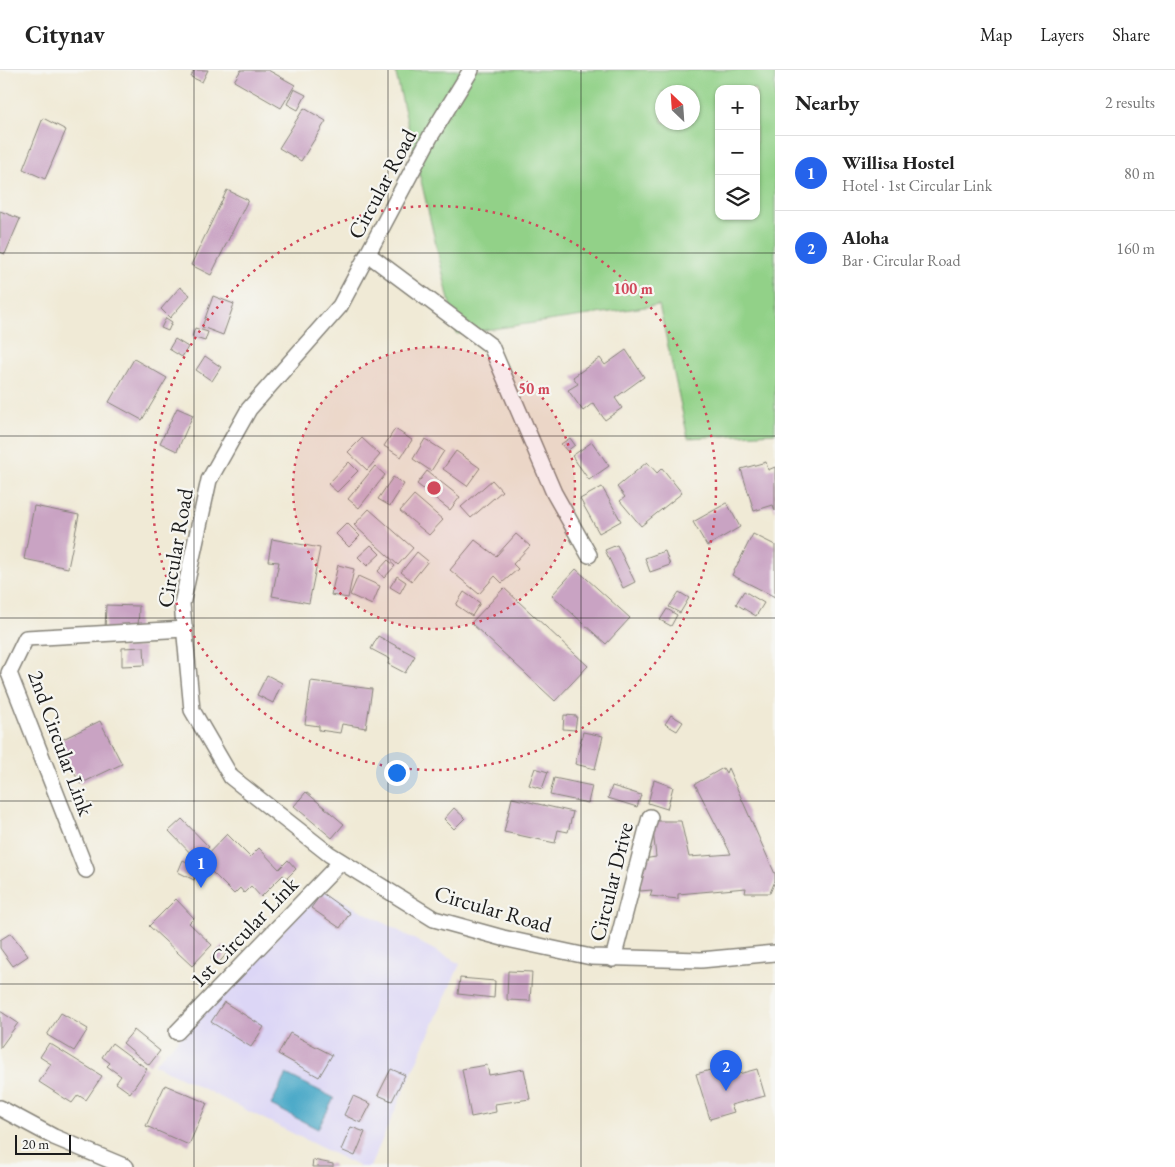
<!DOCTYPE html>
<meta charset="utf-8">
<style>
:root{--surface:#fff;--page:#f2f2f2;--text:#222;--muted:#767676;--line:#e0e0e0;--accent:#2563eb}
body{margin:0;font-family:"EB Garamond",serif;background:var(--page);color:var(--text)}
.controls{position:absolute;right:15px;top:15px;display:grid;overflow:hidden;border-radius:10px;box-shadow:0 1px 4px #0004}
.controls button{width:45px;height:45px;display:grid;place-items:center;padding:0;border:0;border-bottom:1px solid var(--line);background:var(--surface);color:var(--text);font:25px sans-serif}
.compass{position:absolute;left:655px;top:15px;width:45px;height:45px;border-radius:50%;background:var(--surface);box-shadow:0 1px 4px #0004;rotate:335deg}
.scale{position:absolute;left:15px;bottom:12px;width:56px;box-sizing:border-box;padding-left:5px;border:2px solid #1c1c1c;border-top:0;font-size:14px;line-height:18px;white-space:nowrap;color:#1c1c1c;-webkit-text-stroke:4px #f6f6f2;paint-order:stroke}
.you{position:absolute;left:396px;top:702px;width:18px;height:18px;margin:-12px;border:4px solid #fff;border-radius:50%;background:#1a73e8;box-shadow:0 0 0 8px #1a73e833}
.badge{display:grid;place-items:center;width:32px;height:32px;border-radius:50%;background:var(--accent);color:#fff;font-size:16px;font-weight:700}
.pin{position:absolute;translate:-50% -41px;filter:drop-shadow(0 1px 2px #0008)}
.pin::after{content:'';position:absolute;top:26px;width:18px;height:15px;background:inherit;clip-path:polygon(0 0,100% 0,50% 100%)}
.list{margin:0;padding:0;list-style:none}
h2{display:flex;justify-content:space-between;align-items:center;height:65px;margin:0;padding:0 20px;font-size:21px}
h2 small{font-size:16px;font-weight:400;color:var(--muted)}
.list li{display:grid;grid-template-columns:32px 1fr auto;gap:15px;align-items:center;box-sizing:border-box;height:75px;padding:0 20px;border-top:1px solid var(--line)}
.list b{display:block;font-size:19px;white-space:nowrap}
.list p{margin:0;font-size:16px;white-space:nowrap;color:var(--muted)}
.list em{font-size:16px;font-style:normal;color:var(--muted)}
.icon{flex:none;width:28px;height:28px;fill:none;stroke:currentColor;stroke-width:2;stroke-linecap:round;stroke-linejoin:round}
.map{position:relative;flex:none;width:775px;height:1097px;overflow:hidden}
header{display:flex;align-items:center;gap:30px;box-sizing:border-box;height:70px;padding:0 25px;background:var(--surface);border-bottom:1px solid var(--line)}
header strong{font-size:24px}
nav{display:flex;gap:28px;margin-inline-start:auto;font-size:18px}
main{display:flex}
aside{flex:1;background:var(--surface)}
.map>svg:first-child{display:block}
</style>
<header>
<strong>Citynav</strong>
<nav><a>Map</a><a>Layers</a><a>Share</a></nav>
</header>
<main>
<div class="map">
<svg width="775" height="1097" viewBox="0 0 775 1097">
<rect width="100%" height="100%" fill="#f6f6f2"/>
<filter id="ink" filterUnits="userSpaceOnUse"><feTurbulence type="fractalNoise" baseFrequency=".02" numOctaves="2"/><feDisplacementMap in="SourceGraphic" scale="10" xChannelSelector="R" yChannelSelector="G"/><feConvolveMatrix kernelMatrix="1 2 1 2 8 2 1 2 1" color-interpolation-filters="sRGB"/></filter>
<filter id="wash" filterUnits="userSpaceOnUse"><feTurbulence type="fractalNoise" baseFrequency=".0096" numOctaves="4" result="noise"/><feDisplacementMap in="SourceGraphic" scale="20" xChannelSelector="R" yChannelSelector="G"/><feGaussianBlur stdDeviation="1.12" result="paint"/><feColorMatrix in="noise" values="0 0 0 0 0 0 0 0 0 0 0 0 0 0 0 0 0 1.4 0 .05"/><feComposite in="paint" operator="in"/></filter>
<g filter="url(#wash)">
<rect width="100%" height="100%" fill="#f0ead6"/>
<polygon fill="#dcd6f6" points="323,820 460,894 370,1097 360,1097 154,994"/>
<path fill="#92d188" stroke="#577652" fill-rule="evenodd" d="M395 0H775V363L688 368 659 235 457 264ZM719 19H756V146H719ZM662 22H692V52H662Z"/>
<polygon fill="#48a8c7" stroke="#326272" points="286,1004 334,1028 318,1059 271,1035"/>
<g id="blocks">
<g fill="#c9a3c3">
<polygon points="194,0 208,0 202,12 191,7"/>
<polygon points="241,0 268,0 295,15 281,38 234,11"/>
<polygon points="294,19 306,25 298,40 287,34"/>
<polygon points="304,38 326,51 301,91 279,78"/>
<polygon points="43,48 66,60 45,109 23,99"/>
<polygon points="227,120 248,130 211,205 191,195"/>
<polygon points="0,141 20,149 5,184 0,182"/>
<polygon points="180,217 190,225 170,248 161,239"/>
<polygon points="213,226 234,234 223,265 202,257"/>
<polygon points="166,248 172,252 168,261 161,258"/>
<polygon points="195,258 208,262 205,271 192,267"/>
<polygon points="175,269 188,277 182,287 169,279"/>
<polygon points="626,280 644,307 615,328 622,338 605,350 593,333 583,341 568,320 578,314 573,307 600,288 605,295"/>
<polygon points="205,286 221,297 212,311 196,300"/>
<polygon points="134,289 167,308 142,350 109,332"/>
<polygon points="177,338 193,345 177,381 160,373"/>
<polygon points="395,359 412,370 401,387 384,376"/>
<polygon points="362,368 380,385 367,400 348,382"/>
<polygon points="570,368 575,375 567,381 561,374"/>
<polygon points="425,369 444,381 431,401 413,389"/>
<polygon points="592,372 609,396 589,410 572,386"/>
<polygon points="456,381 480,398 467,416 443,399"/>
<polygon points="349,392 358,401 337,422 328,414"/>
<polygon points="647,392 657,403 662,398 682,423 641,456 620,431 625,427 617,417"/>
<polygon points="766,392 768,400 775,397 775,441 773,435 754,441 741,399"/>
<polygon points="375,396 385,405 359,438 348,429"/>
<polygon points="427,401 460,427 450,440 417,414"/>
<polygon points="393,407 404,414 390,436 378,429"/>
<polygon points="492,410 502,421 471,448 461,437"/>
<polygon points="602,417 621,451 599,463 580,429"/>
<polygon points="414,425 443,450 429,465 400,441"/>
<polygon points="727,433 740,457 707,476 693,452"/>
<polygon points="34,436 79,445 68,498 24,489"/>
<polygon points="369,439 413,478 398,495 354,455"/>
<polygon points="347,453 360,466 349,477 336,464"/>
<polygon points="516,464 530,476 513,494 518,499 502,513 495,506 479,524 450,500 475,470 496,486"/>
<polygon points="753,464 775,475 775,527 732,505"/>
<polygon points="272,469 320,478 309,533 272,526 279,492 268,491"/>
<polygon points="371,475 380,484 367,496 358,487"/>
<polygon points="617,475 635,512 623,518 605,480"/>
<polygon points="665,481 670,495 650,502 645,488"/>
<polygon points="417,482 428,491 412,511 401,502"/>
<polygon points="388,490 395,496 384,508 378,501"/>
<polygon points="338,495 354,499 348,528 331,525"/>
<polygon points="576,499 630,548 606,574 552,525"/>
<polygon points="358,506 380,516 372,535 350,525"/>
<polygon points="397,506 406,512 400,523 390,517"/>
<polygon points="504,518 588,596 555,631 471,553"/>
<polygon points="744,521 764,533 756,546 736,534"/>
<polygon points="464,522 480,533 472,546 456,535"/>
<polygon points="679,522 689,528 680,543 669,537"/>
<polygon points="106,535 139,536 138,561 105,560"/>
<polygon points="667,539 677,545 671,556 660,550"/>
<polygon points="378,566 415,586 405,603 388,594 390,589 371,579"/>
<polygon points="144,577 145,595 122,596 122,578"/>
<polygon points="267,605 282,613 273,633 257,625"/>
<polygon points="311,611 372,619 366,658 342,654 340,663 319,660 319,656 305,654"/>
<polygon points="564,645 577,646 575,660 563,659"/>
<polygon points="671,645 683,652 677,661 665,654"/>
<polygon points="100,651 122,694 80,714 59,671"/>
<polygon points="583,662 603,666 595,699 575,694"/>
<polygon points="535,698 548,702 542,719 529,715"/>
<polygon points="723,698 726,703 728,698 775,804 775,811 770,823 745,823 746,818 678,824 678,829 650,826 652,820 640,821 643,789 656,787 652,751 681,751 689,787 731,784 695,714"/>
<polygon points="554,708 592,716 588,733 550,725"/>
<polygon points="654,710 673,717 667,739 648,733"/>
<polygon points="612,716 641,725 637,737 608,728"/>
<polygon points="306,722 344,754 332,768 294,736"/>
<polygon points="512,728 573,742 568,762 558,760 555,773 504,762"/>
<polygon points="454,738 465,748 454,759 444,749"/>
<polygon points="182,749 209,777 196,789 169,761"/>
<polygon points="227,764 250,787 259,778 279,799 288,790 296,799 287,808 283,805 261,827 251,816 244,823 240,818 234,824 201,791"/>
<polygon points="183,790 199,798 194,810 178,802"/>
<polygon points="322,823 350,843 340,858 311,838"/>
<polygon points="176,829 194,848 189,853 212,875 192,896 149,856"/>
<polygon points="11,863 28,886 13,896 0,878 0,870"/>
<polygon points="222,875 229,881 217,895 211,889"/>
<polygon points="508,901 532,902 530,931 507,930"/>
<polygon points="460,908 495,911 494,928 458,924"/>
<polygon points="224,932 264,957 251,977 211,952"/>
<polygon points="0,941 18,953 0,978"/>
<polygon points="61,943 88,959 74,981 47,965"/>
<polygon points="134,960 160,981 149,995 123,973"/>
<polygon points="290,963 332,985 319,1007 278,984"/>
<polygon points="49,973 102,1006 86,1030 78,1025 72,1033 39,1012 51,994 40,987"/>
<polygon points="112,973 147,999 130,1023 116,1013 121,1006 107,996 110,993 102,987"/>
<polygon points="487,995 489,1005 524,999 530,1029 495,1034 496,1042 471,1047 462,999"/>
<polygon points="721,997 724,1008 757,999 765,1026 731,1035 734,1042 710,1049 696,1004"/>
<polygon points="391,999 405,1005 392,1031 378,1025"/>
<polygon points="165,1015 207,1033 189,1075 146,1056"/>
<polygon points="353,1026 371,1034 361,1053 344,1045"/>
<polygon points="351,1057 365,1062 355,1086 341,1080"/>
<polygon points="313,1090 333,1094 333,1097 312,1097"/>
</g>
</g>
</g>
<g filter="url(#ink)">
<use href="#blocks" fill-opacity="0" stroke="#868379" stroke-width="1"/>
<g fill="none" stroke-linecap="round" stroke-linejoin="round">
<g stroke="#868379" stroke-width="18">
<g id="street">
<polyline points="471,0 430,67 340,236 249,339 209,410 182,534 192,640 231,707 329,784 434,849 503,868 591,887 701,890 775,883"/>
<polyline points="369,185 491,276 554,423 589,485"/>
<polyline points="86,800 9,603 26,568 185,559"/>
<polyline points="613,889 650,747"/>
<polyline points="177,962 341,792"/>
<polyline points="0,1038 54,1067 126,1097"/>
</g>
</g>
<use href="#street" stroke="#fff" stroke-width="15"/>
</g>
</g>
<path fill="none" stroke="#1c1c1c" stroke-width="1" stroke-opacity="0.55" d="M194 0V1097M388 0V1097M581 0V1097M0 183H775M0 366H775M0 548H775M0 731H775M0 914H775"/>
<circle cx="434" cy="418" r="141" fill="#d1495b" fill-opacity=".12"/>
<g fill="none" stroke="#d1495b" stroke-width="2.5" stroke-dasharray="2.5 5">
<circle cx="434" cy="418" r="141"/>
<circle cx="434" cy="418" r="282"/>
</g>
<g text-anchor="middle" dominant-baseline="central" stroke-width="4.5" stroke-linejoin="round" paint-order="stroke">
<g font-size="22" fill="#1c1c1c" stroke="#f6f6f2">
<text transform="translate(382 114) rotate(-62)">Circular Road</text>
<text transform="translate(175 478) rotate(-80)">Circular Road</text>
<text transform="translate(61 673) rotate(70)">2nd Circular Link</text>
<text transform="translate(611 812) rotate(-76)">Circular Drive</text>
<text transform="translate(493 839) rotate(16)">Circular Road</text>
<text transform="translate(244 862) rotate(-46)">1st Circular Link</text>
</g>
</g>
<circle cx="434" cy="418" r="8" fill="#d1495b" stroke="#f6f6f2" stroke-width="2.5"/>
<g font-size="15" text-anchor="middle" font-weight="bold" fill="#d1495b" stroke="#f6f6f2" stroke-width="4.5" stroke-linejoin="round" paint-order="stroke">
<text x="633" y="224">100 m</text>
<text x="534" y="324">50 m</text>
</g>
</svg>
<div class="controls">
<button>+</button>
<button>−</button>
<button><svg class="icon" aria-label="layers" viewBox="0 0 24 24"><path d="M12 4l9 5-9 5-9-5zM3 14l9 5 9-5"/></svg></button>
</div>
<svg class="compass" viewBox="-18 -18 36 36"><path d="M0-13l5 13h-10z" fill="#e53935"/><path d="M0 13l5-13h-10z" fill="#767676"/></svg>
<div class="scale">20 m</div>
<div class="you"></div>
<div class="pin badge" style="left:201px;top:818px">1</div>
<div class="pin badge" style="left:726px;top:1021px">2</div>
</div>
<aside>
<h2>Nearby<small>2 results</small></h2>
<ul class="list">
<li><span class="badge">1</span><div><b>Willisa Hostel</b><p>Hotel · 1st Circular Link</p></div><em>80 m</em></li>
<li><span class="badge">2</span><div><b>Aloha</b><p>Bar · Circular Road</p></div><em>160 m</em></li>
</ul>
</aside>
</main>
